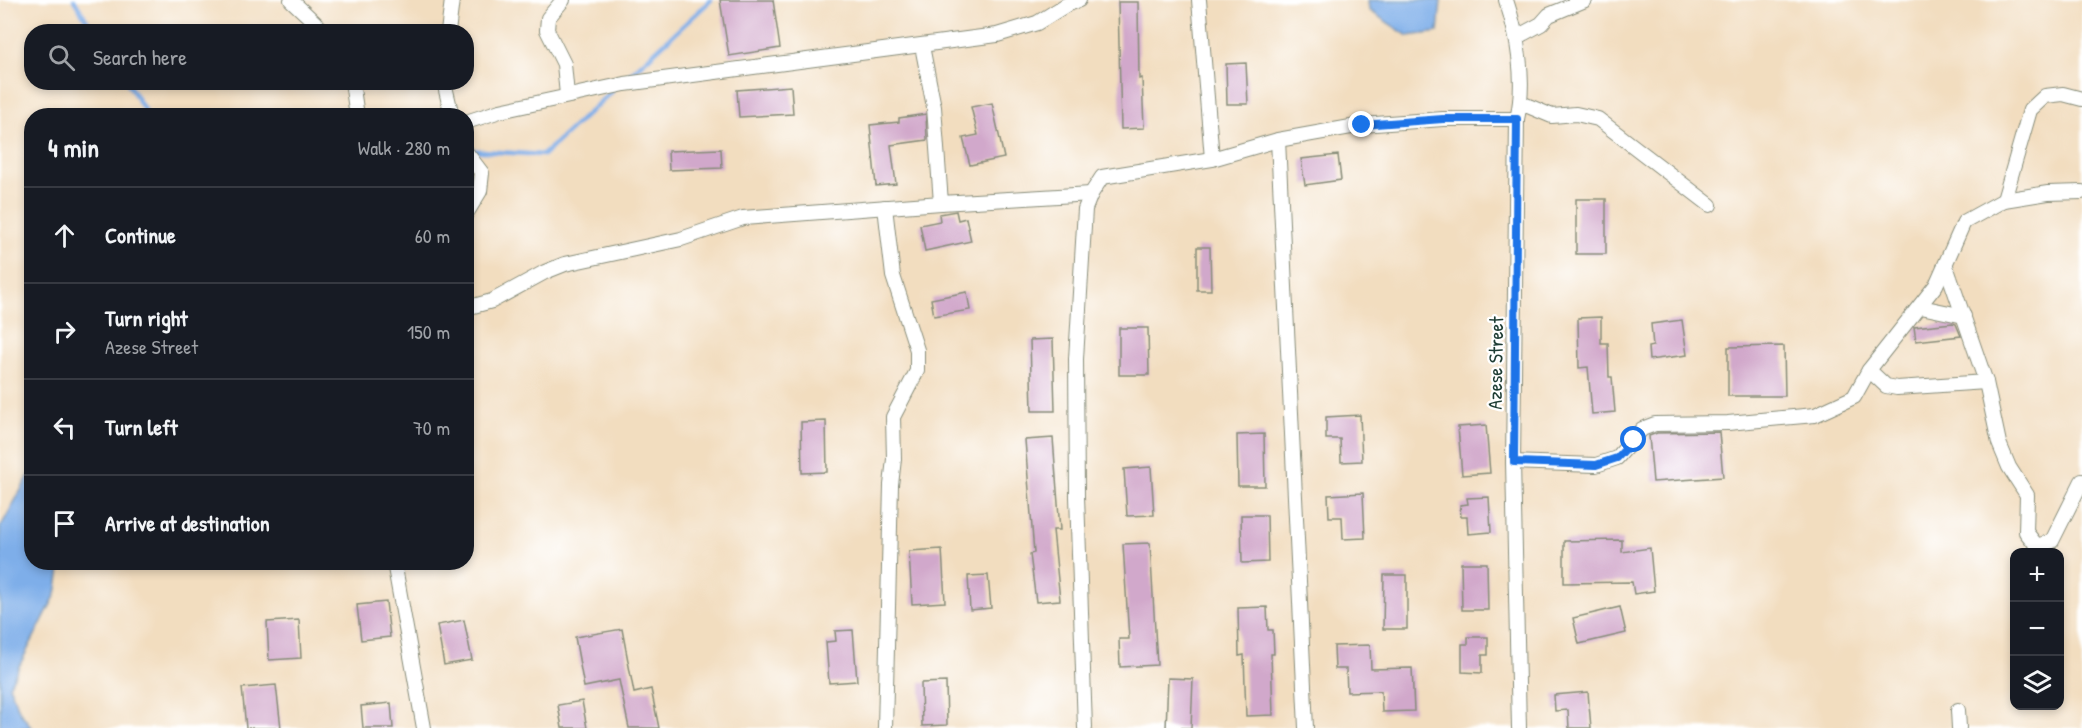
<!DOCTYPE html>
<meta charset="utf-8">
<style>
:root{--surface:#171b24;--page:#20242c;--text:#f1f3f6;--muted:#9ea1a6;--line:#363941}
body{margin:0;font-family:"Patrick Hand",sans-serif;background:var(--page);color:var(--text)}
.controls{position:absolute;right:18px;bottom:18px;display:grid;overflow:hidden;border-radius:12px;box-shadow:0 3px 9px #0003}
.controls button{width:54px;height:54px;display:grid;place-items:center;padding:0;border:0;border-bottom:2px solid var(--line);background:var(--surface);color:var(--text);font:30px sans-serif}
.stop{position:absolute;width:18px;height:18px;margin:-14px;border:4px solid #1a73e8;border-radius:50%;background:#fff}
.stop.end{background:#1a73e8;border-color:#fff;box-shadow:0 2px 6px #0008}
.list{margin:0;padding:0;list-style:none}
h2{display:flex;justify-content:space-between;align-items:center;height:78px;margin:0;padding:0 24px;font-size:26px}
h2 small{font-size:20px;font-weight:400;color:var(--muted)}
.list li{display:grid;grid-template-columns:39px 1fr auto;gap:18px;align-items:center;box-sizing:border-box;height:96px;padding:0 24px;border-top:2px solid var(--line)}
.list b{display:block;font-size:22px;white-space:nowrap}
.list p{margin:0;font-size:20px;white-space:nowrap;color:var(--muted)}
.list em{font-size:20px;font-style:normal;color:var(--muted)}
.icon{flex:none;width:33px;height:33px;fill:none;stroke:currentColor;stroke-width:2;stroke-linecap:round;stroke-linejoin:round}
.map{position:relative;flex:none;width:2082px;height:728px;overflow:hidden}
.search{position:absolute;background:var(--surface);box-shadow:0 3px 9px #0003;left:24px;top:24px;width:450px;height:66px;display:flex;align-items:center;gap:15px;box-sizing:border-box;padding:0 21px;border-radius:24px;color:var(--muted);font-size:22px}
.panel{position:absolute;background:var(--surface);box-shadow:0 3px 9px #0003;left:24px;top:108px;width:450px;height:462px;border-radius:24px}
.map>svg:first-child{display:block}
</style>
<div class="map">
<svg width="2082" height="728" viewBox="0 0 2082 728">
<rect width="100%" height="100%" fill="#fff"/>
<filter id="ink" filterUnits="userSpaceOnUse"><feTurbulence type="fractalNoise" baseFrequency=".0167" numOctaves="2"/><feDisplacementMap in="SourceGraphic" scale="12" xChannelSelector="R" yChannelSelector="G"/><feConvolveMatrix kernelMatrix="1 2 1 2 8 2 1 2 1" color-interpolation-filters="sRGB"/></filter>
<filter id="wash" filterUnits="userSpaceOnUse"><feTurbulence type="fractalNoise" baseFrequency=".008" numOctaves="4" result="noise"/><feDisplacementMap in="SourceGraphic" scale="24" xChannelSelector="R" yChannelSelector="G"/><feGaussianBlur stdDeviation="1.35" result="paint"/><feColorMatrix in="noise" values="0 0 0 0 0 0 0 0 0 0 0 0 0 0 0 0 0 1.4 0 .05"/><feComposite in="paint" operator="in"/></filter>
<g filter="url(#wash)">
<rect width="100%" height="100%" fill="#f2ddbf"/>
<g fill="#7eaee9" stroke="#4e768e" stroke-width="1.5">
<polygon points="1368,0 1441,0 1438,32 1408,36 1369,10"/>
<polygon points="31,472 32,562 61,563 56,594 9,686 20,712 32,728 0,728 0,528"/>
</g>
<g fill="none" stroke-linecap="round" stroke-linejoin="round">
<g stroke="#7eaee9" stroke-width="4.5">
<polyline points="74,0 94,32"/>
<polyline points="625,79 711,0"/>
<polyline points="127,82 148,116"/>
<polyline points="468,150 543,155 612,91"/>
</g>
</g>
<g id="blocks">
<g fill="#d1a8cb">
<polygon points="720,0 773,0 780,48 729,56"/>
<polygon points="1118,2 1138,2 1139,79 1142,78 1144,128 1121,129"/>
<polygon points="1246,63 1248,104 1227,104 1226,64"/>
<polygon points="791,86 793,114 739,117 737,90"/>
<polygon points="992,103 1004,158 970,165 963,138 978,135 971,107"/>
<polygon points="926,114 927,140 891,145 896,184 876,186 870,125 899,122 899,118"/>
<polygon points="721,149 722,168 669,170 668,151"/>
<polygon points="1338,155 1341,180 1305,185 1301,159"/>
<rect x="1576" y="199" width="30" height="55"/>
<polygon points="956,211 958,220 966,218 971,241 925,251 920,225 940,221 939,214"/>
<polygon points="1197,247 1210,247 1211,290 1197,290"/>
<polygon points="967,292 970,310 934,316 931,299"/>
<polygon points="1601,317 1601,343 1608,343 1609,377 1612,377 1615,412 1592,414 1588,367 1579,368 1578,318"/>
<polygon points="1682,320 1687,355 1649,360 1648,347 1653,346 1651,324"/>
<polygon points="1953,323 1956,324 1961,336 1916,341 1914,327"/>
<polygon points="1119,328 1148,328 1149,375 1119,375"/>
<polygon points="1053,339 1055,411 1032,411 1030,340"/>
<polygon points="1784,346 1785,396 1728,396 1728,347"/>
<polygon points="1360,415 1362,461 1341,462 1340,439 1326,439 1326,417"/>
<polygon points="826,421 827,472 802,473 801,422"/>
<polygon points="1486,425 1490,473 1462,475 1458,427"/>
<polygon points="1719,432 1723,477 1653,482 1649,436 1657,433"/>
<polygon points="1264,434 1265,486 1238,486 1237,435"/>
<polygon points="1053,438 1060,530 1053,530 1060,600 1036,602 1030,554 1034,553 1025,440"/>
<polygon points="1151,467 1154,515 1127,516 1124,469"/>
<polygon points="1363,493 1365,538 1343,539 1342,517 1329,517 1328,495"/>
<polygon points="1489,497 1491,532 1468,534 1467,517 1461,517 1460,505 1468,504 1467,498"/>
<polygon points="1241,515 1267,515 1268,562 1242,563"/>
<polygon points="1622,540 1622,552 1650,548 1654,591 1634,594 1632,582 1564,583 1564,541"/>
<polygon points="1150,543 1157,665 1120,667 1119,639 1129,639 1123,544"/>
<polygon points="942,549 945,602 912,604 909,551"/>
<polygon points="1461,563 1487,563 1488,610 1462,610"/>
<polygon points="988,575 991,608 970,610 968,576"/>
<polygon points="1384,575 1407,575 1407,629 1383,629"/>
<polygon points="386,602 390,637 361,640 357,605"/>
<polygon points="1267,607 1268,630 1273,630 1274,654 1271,654 1273,715 1246,716 1244,655 1239,656 1238,608"/>
<polygon points="1620,607 1626,633 1579,644 1573,618"/>
<polygon points="299,620 301,658 269,660 267,622"/>
<polygon points="464,620 472,660 444,665 437,625"/>
<polygon points="622,629 634,693 651,689 659,728 629,728 619,680 584,687 575,637"/>
<polygon points="853,630 857,681 829,683 826,642 836,641 835,631"/>
<polygon points="1468,637 1488,637 1488,655 1482,655 1482,673 1462,672 1462,644 1468,644"/>
<polygon points="1370,645 1371,669 1412,668 1414,711 1382,712 1381,691 1347,692 1346,669 1335,669 1334,646"/>
<polygon points="1168,678 1193,679 1191,728 1166,728"/>
<polygon points="946,682 947,725 922,726 921,683"/>
<polygon points="276,685 281,728 246,728 242,688"/>
<polygon points="1588,692 1591,728 1569,728 1568,710 1555,711 1554,695"/>
<polygon points="582,701 587,728 562,728 558,705"/>
<polygon points="391,703 393,728 363,728 361,706"/>
</g>
</g>
</g>
<g filter="url(#ink)">
<use href="#blocks" fill-opacity="0" stroke="#888d7a" stroke-width="1.5"/>
<g fill="none" stroke-linecap="round" stroke-linejoin="round">
<g stroke="#888d7a" stroke-width="16">
<g id="street">
<polyline points="291,0 325,32"/>
<polyline points="563,0 548,18 547,30 564,64 567,95"/>
<polyline points="1199,0 1212,159"/>
<path d="M1506 0C1518 36 1526 82 1517 119L1513 462 1519 728"/>
<polyline points="448,32 452,0"/>
<polyline points="1517,37 1541,24 1549,15 1585,0"/>
<polyline points="922,46 934,107 941,203 1091,194"/>
<polyline points="352,82 357,116"/>
<polyline points="444,82 452,116"/>
<polyline points="1521,103 1552,116 1576,114 1598,119 1710,205"/>
<polyline points="466,122 500,111 625,84 997,35 1037,23 1066,5 1079,0"/>
<polyline points="1278,140 1306,728"/>
<polyline points="466,152 482,173 480,191 466,214"/>
<polyline points="2004,200 2030,110 2045,96 2063,94 2082,99"/>
<polyline points="885,207 893,276 917,350 917,371 893,417 894,459 891,485 885,728"/>
<polyline points="1946,266 1986,382 1999,443 2009,467 2027,495 2026,532 2037,546 2052,541 2082,481"/>
<polyline points="1921,307 1964,316"/>
<polyline points="466,308 492,301 545,272 565,264 681,239 743,218 941,203"/>
<polyline points="1869,370 1886,386 1897,388 1986,382"/>
<polyline points="1513,462 1596,465 1617,458 1642,429 1655,424 1728,423 1815,415 1854,397 1869,370 1936,285 1964,222 2004,200 2048,193 2082,192"/>
<polyline points="394,562 424,728"/>
<polyline points="1958,710 1959,728"/>
<polyline points="1085,728 1077,496 1076,359 1085,209 1091,194 1102,177 1212,159 1278,140 1362,125 1443,119 1517,119"/>
</g>
</g>
<use href="#street" stroke="#fff" stroke-width="14"/>
</g>
</g>
<g fill="none" stroke-linecap="round" stroke-linejoin="round" filter="url(#ink)">
<polyline stroke="#1a73e8" stroke-width="8" points="1362,125 1443,119 1517,119 1514,462 1596,465 1617,458 1634,440"/>
</g>
<g text-anchor="middle" dominant-baseline="central" stroke-width="4.5" stroke-linejoin="round" paint-order="stroke">
<g font-size="20" fill="#1f3d34" stroke="#fff">
<text transform="translate(1495 363) rotate(-89)">Azese Street</text>
</g>
</g>
</svg>
<div class="controls">
<button>+</button>
<button>−</button>
<button><svg class="icon" aria-label="layers" viewBox="0 0 24 24"><path d="M12 4l9 5-9 5-9-5zM3 14l9 5 9-5"/></svg></button>
</div>
<div class="stop" style="left:1634px;top:440px"></div>
<div class="stop end" style="left:1362px;top:125px"></div>
<div class="search"><svg class="icon" aria-label="search" viewBox="0 0 24 24"><circle cx="10" cy="10" r="6"/><path d="M15 15l6 6"/></svg>Search here</div>
<section class="panel">
<h2>4 min<small>Walk · 280 m</small></h2>
<ul class="list">
<li><svg class="icon" aria-label="ahead" viewBox="0 0 24 24"><path d="M12 20V5M6 11l6-6 6 6"/></svg><div><b>Continue</b></div><em>60 m</em></li>
<li><svg class="icon" aria-label="right" viewBox="0 0 24 24"><path d="M7 20v-9h11M14 6l5 5-5 5"/></svg><div><b>Turn right</b><p>Azese Street</p></div><em>150 m</em></li>
<li><svg class="icon" aria-label="left" viewBox="0 0 24 24"><path d="M17 20v-9H6M10 6l-5 5 5 5"/></svg><div><b>Turn left</b></div><em>70 m</em></li>
<li><svg class="icon" aria-label="arrive" viewBox="0 0 24 24"><path d="M6 21V4h12l-3 4 3 4H6"/></svg><div><b>Arrive at destination</b></div></li>
</ul>
</section>
</div>
